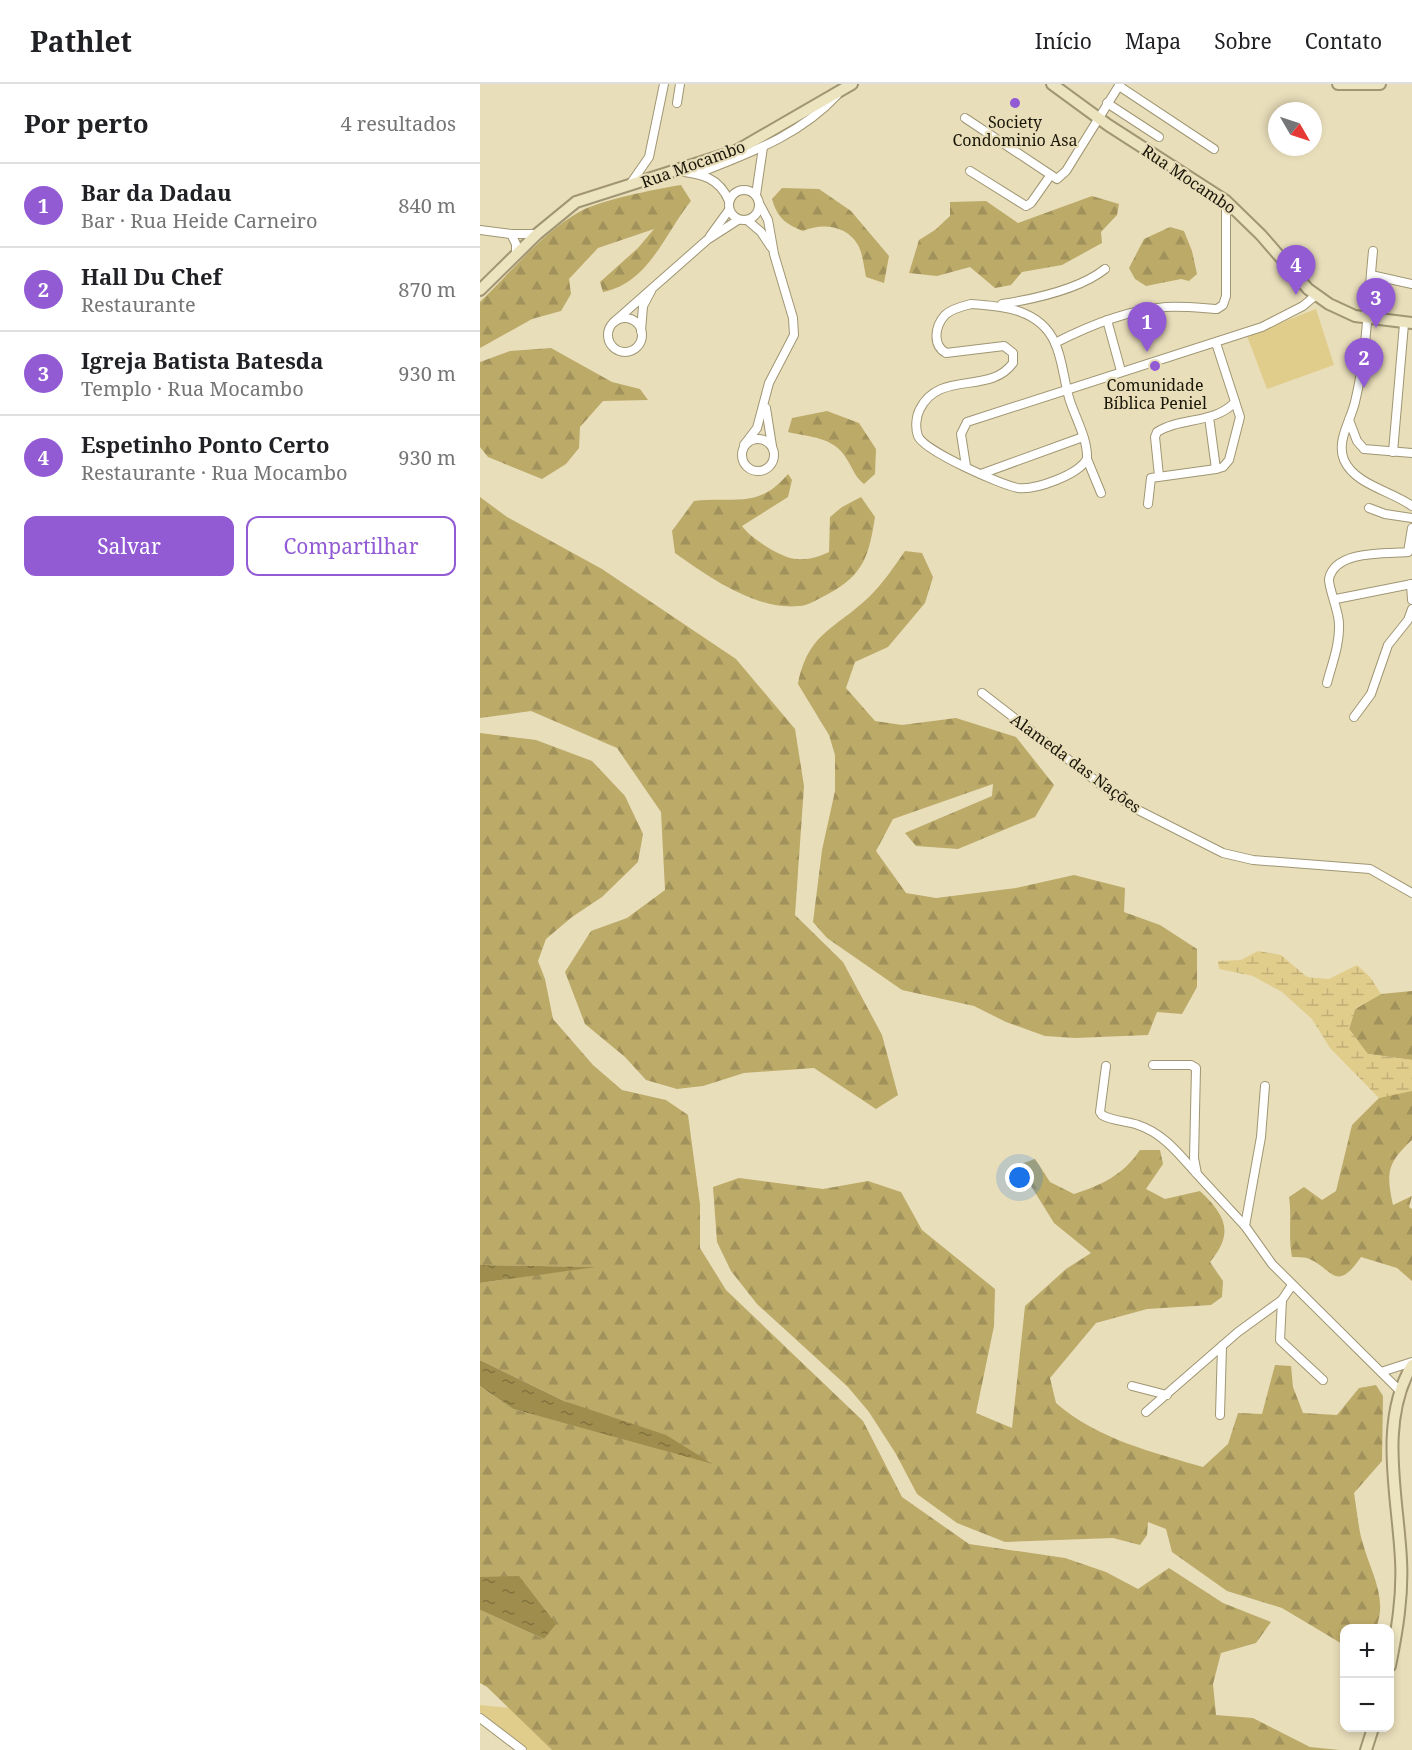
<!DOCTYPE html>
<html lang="pt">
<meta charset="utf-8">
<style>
:root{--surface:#fff;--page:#f2f2f2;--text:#202124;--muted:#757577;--line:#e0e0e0;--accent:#925bd4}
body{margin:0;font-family:"Noto Serif",serif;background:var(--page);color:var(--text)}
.controls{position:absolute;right:18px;bottom:18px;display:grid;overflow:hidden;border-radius:12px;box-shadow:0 3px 9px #0003}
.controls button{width:54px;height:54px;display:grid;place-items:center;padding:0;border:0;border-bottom:2px solid var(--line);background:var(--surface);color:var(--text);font:30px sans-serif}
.compass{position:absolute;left:788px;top:18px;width:54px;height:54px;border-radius:50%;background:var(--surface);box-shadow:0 3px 9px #0003;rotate:129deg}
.you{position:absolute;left:540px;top:1094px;width:21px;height:21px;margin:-15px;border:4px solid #fff;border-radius:50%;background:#1a73e8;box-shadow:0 0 0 9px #1a73e833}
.badge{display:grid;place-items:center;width:39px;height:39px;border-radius:50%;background:var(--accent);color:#fff;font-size:20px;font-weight:700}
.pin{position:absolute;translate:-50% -50px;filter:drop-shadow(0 2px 3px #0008)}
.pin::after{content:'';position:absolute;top:32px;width:21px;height:18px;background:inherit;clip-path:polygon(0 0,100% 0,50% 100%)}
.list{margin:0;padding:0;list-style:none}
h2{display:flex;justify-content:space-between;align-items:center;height:78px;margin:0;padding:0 24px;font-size:26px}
h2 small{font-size:20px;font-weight:400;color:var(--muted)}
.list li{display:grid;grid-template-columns:39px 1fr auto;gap:18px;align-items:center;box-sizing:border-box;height:84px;padding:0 24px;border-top:2px solid var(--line)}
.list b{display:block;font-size:22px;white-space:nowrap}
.list p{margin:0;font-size:20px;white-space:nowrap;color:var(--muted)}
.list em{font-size:20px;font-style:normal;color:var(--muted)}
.actions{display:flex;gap:12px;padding:18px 24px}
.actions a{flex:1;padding:14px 0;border:2px solid var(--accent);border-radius:12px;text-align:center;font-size:21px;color:var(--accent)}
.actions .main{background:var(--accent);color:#fff}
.map{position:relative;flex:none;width:932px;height:1666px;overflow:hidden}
header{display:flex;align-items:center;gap:36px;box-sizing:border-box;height:84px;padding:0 30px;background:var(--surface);border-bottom:2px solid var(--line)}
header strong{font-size:28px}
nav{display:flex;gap:33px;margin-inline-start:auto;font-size:21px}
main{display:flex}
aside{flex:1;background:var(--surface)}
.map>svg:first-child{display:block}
</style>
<header>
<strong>Pathlet</strong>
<nav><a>Início</a><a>Mapa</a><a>Sobre</a><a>Contato</a></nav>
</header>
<main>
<aside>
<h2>Por perto<small>4 resultados</small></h2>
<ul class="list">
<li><span class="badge">1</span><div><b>Bar da Dadau</b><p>Bar · Rua Heide Carneiro</p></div><em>840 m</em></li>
<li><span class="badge">2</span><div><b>Hall Du Chef</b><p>Restaurante</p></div><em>870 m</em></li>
<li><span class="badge">3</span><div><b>Igreja Batista Batesda</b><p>Templo · Rua Mocambo</p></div><em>930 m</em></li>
<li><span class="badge">4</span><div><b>Espetinho Ponto Certo</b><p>Restaurante · Rua Mocambo</p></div><em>930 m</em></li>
</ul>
<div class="actions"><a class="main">Salvar</a><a>Compartilhar</a></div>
</aside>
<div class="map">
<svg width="932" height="1666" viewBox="0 0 932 1666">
<defs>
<pattern id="forest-firs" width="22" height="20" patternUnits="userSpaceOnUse" patternTransform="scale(1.5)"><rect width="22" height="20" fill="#bcaa69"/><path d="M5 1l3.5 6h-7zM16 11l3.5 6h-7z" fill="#a1915a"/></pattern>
<pattern id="wetland-marsh" width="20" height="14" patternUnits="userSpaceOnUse" patternTransform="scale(1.5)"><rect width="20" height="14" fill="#e0cd8c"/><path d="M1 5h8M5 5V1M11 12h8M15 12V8" fill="none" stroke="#c0af77"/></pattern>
<pattern id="water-ripples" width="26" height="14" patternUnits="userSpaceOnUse" patternTransform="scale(1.5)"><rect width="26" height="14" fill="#9f8d4d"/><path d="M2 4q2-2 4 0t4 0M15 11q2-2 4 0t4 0" fill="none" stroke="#81723e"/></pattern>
</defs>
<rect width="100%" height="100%" fill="#e9deba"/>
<g fill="#e0cd8c">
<polygon points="836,225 854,281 787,305 767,252"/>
<polygon points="0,1621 30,1624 72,1666 48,1666 0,1628"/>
</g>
<g fill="url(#forest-firs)">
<path d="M201 101 211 117C185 149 169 199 123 208L120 198 158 164 174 145 118 164 89 195 91 210 81 227 52 235 0 264V218C31 188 61 150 99 128 120 116 176 105 201 101Z"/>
<path d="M302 104 339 105 371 127 409 172 404 199 386 193C384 184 383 170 378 161 366 141 342 139 323 147 305 140 297 133 292 115Z"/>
<polygon points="612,112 639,120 637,131 621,148 622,159 582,181 542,188 531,201 515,204 490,183 457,192 429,189 439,156 455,146 470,132 470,118 506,117 538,139"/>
<polygon points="690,143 704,147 712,167 717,190 709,197 701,195 666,202 655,195 649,184 664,155"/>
<polygon points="71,264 132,298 160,305 168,316 123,317 100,343 99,364 86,380 62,395 8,373 0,363 0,278 30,267"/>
<path d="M347 327 379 339 396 365 395 390 384 400C374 392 373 384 366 374 354 353 329 353 308 348L312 334Z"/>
<path d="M308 390 312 396 308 413 262 442C270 454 303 475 317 475 329 476 338 473 349 468L350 433 362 423 381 413 395 433C389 471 384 491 348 510 340 514 328 522 319 522 277 527 227 492 195 469L192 447 214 417C254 412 278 426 308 390Z"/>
<polygon points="0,413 27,433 122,485 256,575 315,645 324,702 315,831 363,878 402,951 418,1011 396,1025 334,984 264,989 223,1002 197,1005 166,996 145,973 105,940 85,888 111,847 147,834 185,806 181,728 137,664 51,627 0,634"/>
<path d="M425 467 442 469 453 493 445 519 408 563 375 578 366 604 395 637 422 641 476 634 536 653 574 701 555 733 478 765 436 762 425 749 512 712 513 700 413 735 396 767 426 809 456 814 536 804 594 791 645 804 644 828 680 841 717 865V903L702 930 677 928 668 951 595 954 565 952 526 938 494 922 422 906 347 854 333 838 342 766 355 707V671L349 651 318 600C328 548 356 545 390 512 403 499 414 483 425 467Z"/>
<polygon points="0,649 56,656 112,677 145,712 163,750 158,778 122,813 92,833 66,855 58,877 65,895 73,935 113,981 142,1006 186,1016 208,1031 220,1120 220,1164 246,1206 383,1337 422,1413 489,1460 585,1474 626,1488 658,1505 689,1484 743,1519 791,1538 776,1559 741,1569 733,1600 736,1631 773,1634 830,1663 860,1666 72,1666 7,1603 0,1599 0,1526 64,1555 0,1494 0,1302 33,1325 231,1378 84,1317 0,1276 0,1199 110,1183 0,1181"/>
<polygon points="932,907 932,976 887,970 869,945 875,925 901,910"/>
<path d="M923 1006 932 1007V1056C907 1079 906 1089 913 1121L932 1112 929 1123 932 1125V1197L917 1184 881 1173C855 1211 852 1183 827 1174 823 1173 817 1173 812 1173 808 1153 812 1133 809 1113L824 1103 842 1116 856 1107 872 1041 899 1014Z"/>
<path d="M660 1066H680L683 1080 666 1105 685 1115 720 1107C745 1131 755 1148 730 1178L743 1197 742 1213 731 1221 667 1225 616 1239 570 1294 576 1319C617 1355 672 1368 723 1383L748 1360 758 1329 782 1330 795 1281 811 1282 813 1303 823 1329 857 1331 879 1304 896 1301 903 1312 902 1377 874 1409C877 1426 878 1444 883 1460 891 1489 908 1514 896 1544H864V1561L802 1524 747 1507 692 1468 686 1445 668 1438 667 1451 660 1461 633 1454 525 1458 477 1439 437 1410 416 1370 389 1328 368 1303 277 1220 251 1187 237 1158 233 1103 259 1094 343 1105 388 1097 421 1108 442 1146 515 1205 514 1242 496 1329 532 1344 545 1222 586 1185 611 1169 574 1139 538 1081 555 1075 570 1098 594 1110C622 1101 643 1091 660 1066Z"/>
</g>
<polygon fill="url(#wetland-marsh)" points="778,867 801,871 827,893 849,895 877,881 890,893 901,910 875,925 869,945 888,970 932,976 932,1007 899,1014 850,964 832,935 802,908 773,892 739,885 738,877 761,876"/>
<g fill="url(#water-ripples)">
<polygon points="0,1181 116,1183 0,1199"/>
<polygon points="0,1276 84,1317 186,1351 233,1380 33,1325 0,1302"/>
<polygon points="39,1492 76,1540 64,1555 0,1526 0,1493"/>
</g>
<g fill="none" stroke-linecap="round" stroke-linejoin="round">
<g stroke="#a09673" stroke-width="10">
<g id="minor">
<polyline points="639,2 734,65"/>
<polyline points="197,19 200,0"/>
<polyline points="627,19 679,53"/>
<polyline points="485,34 577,95 586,87 640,0"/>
<path d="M198 87C221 90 239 93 249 117"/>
<polyline points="490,87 546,122 551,119 570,92"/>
<path d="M219 89C269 69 319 52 357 11"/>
<polyline points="151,99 169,73 184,0"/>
<circle cx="264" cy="121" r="15"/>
<polyline points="276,111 283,63"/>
<polyline points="267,136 281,148 291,163"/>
<polyline points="0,146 31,150 57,150"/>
<polyline points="31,150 36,160 36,171"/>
<polyline points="230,152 249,126"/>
<path d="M893 167C888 217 887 269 875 318 871 336 856 357 864 376 875 401 912 407 932 422"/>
<polyline points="891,191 932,200"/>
<path d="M491 220C523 222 560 225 575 259 583 276 584 299 590 317 596 335 608 356 607 375 598 391 556 406 538 404 521 401 444 367 438 352 435 344 436 332 440 325 459 286 510 311 533 279V269L524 262 466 269C452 261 455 242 465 231 471 225 483 222 491 220Z"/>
<path d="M522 220C554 215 600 205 625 185"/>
<circle cx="145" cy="251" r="17"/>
<polyline points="627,236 641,287"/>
<polyline points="134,238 227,156 258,136"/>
<polyline points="161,247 163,222 171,207"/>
<path d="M575 259C610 241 647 226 686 223 703 222 721 224 737 225L743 221 746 212V117"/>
<polyline points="286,324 292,362"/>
<polyline points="729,333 736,385"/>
<polyline points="869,336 877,357 884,365 932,369"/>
<circle cx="278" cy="371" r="16"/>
<polyline points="264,361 277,344 289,299 314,251 313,234 294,170 288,136 279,119"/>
<polyline points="913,368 924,240"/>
<polyline points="607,375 621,409"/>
<polyline points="486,382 481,350 487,338 782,243 823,222 836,211"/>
<polyline points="501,390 603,353"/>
<path d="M679 392 675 353 677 348C700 333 735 340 755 318"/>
<polyline points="668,420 671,394 736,385 743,383 749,376 760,333 736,259"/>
<polyline points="889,424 905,430 932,434"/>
<polyline points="931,500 932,516"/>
<polyline points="856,515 932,500"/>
<path d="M847 599C852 580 860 560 859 540 859 527 848 503 849 495 855 465 909 470 928 468L932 444"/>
<polyline points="502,609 633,710 660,727 743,769 773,776 890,785 932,809"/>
<polyline points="874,633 891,610 908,561 928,536 932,525"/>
<polyline points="673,981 711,981 716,984 714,1074 717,1090 765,1142 792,1180 919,1306"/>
<path d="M626 982 620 1028 622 1031C632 1037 647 1037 658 1041 683 1049 699 1070 716 1089"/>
<polyline points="765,1142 781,1053 785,1002"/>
<polyline points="802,1216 800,1256 843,1296"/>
<polyline points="901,1288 932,1278"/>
<polyline points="652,1302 687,1311"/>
<polyline points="666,1328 758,1248 802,1216 812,1201"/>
<polyline points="740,1331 742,1262"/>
<polyline points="0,1634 42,1666"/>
</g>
</g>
<g stroke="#a09673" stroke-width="14">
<g id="secondary">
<polyline points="572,0 628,41 746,117 781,151 828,205 849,220 875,232 932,239"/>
<polyline points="858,0 900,0"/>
<polyline points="0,206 57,150 96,118 256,67 372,0"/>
<path d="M910 1582C917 1547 923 1512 921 1476 918 1412 898 1339 932 1281"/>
<polyline points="886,1666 893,1644"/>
</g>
</g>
<use href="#minor" stroke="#fff" stroke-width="8"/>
<use href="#secondary" stroke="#ece3bf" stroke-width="10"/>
</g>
<g fill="#925bd4" stroke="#e9deba" stroke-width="2">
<circle cx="535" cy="19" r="6"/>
<circle cx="675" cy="282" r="6"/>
</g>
<g text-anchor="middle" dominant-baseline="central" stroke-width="4.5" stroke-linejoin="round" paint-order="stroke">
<g font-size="16" fill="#191508" stroke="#e9deba">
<text x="535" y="38">Society<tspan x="535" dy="18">Condominio Asa</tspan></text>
<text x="675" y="301">Comunidade<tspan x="675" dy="18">Bíblica Peniel</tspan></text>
</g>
<g font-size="16" fill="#191508" stroke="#e9deba">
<text transform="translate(213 80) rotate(-20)">Rua Mocambo</text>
<text transform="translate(709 95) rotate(34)">Rua Mocambo</text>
<text transform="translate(596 679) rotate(36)">Alameda das Nações</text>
</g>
</g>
</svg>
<div class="controls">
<button>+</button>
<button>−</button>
</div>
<svg class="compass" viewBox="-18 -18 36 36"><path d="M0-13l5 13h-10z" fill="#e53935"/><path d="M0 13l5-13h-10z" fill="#757577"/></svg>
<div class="you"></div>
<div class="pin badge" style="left:667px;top:268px">1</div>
<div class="pin badge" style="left:884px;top:304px">2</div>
<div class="pin badge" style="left:896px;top:244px">3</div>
<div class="pin badge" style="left:816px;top:211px">4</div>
</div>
</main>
